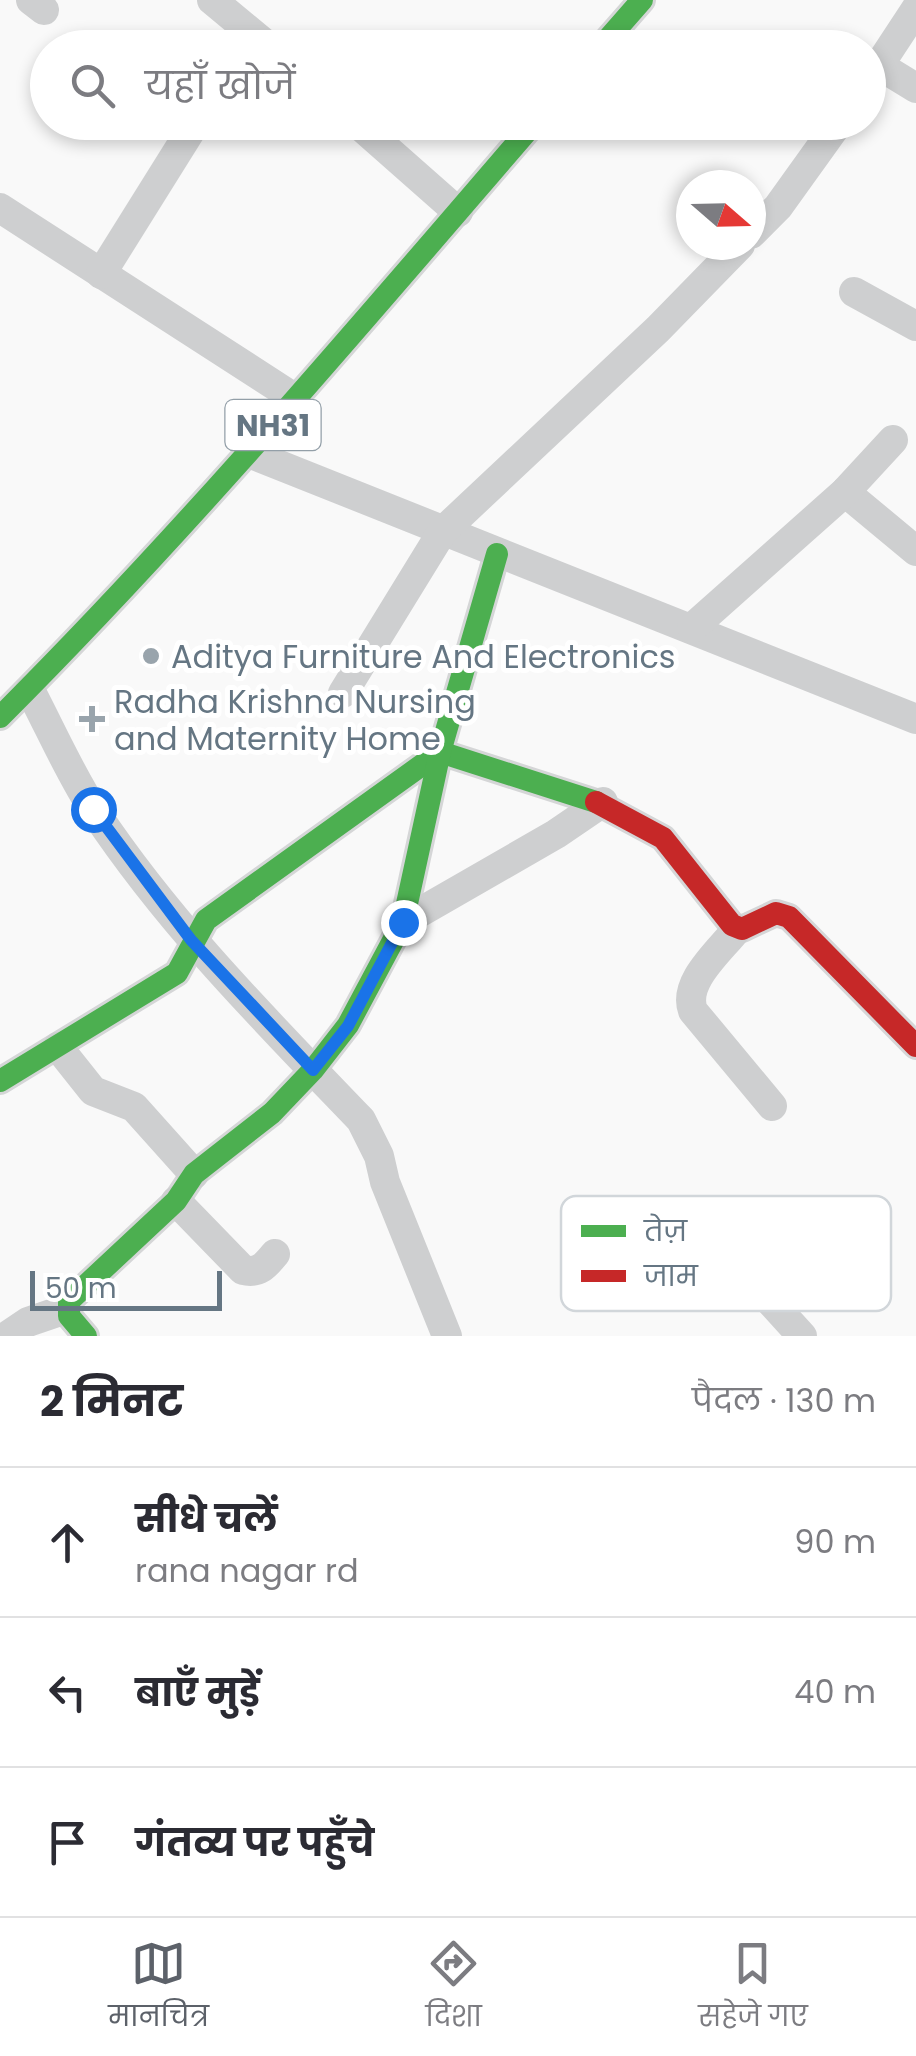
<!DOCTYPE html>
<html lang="hi">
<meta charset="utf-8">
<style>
:root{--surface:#fff;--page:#f7f7f7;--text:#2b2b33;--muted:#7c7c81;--line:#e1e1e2;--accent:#5c6169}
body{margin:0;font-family:Poppins,"Noto Sans Devanagari",sans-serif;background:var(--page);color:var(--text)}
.compass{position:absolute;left:676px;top:170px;width:90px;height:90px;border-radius:50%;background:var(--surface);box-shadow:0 5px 15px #0003;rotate:110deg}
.scale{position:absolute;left:30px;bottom:25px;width:192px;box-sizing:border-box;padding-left:10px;border:5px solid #657683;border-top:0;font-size:28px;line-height:35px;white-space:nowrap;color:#657683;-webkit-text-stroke:8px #fff;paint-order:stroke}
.stop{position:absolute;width:30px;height:30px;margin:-22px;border:8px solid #1a73e8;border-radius:50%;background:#fff}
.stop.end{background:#1a73e8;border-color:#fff;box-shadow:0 2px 10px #0008}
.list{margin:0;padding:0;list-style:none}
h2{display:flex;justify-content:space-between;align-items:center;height:130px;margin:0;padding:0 40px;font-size:42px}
h2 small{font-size:32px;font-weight:400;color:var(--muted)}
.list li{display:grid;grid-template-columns:65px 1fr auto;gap:30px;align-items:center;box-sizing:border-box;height:150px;padding:0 40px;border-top:2px solid var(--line)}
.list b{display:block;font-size:38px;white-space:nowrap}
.list p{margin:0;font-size:32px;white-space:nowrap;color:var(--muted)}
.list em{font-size:32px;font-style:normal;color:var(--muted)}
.icon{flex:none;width:55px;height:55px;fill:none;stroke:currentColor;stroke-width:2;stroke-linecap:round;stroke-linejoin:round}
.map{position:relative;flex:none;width:916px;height:1336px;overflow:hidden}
.search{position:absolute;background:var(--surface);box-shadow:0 5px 15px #0003;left:30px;right:30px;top:30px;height:110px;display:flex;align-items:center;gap:25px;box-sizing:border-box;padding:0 35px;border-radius:55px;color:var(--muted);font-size:38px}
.sheet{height:580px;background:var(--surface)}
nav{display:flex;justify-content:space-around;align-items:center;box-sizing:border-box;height:140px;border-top:2px solid var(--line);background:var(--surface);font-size:28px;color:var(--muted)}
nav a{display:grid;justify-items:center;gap:5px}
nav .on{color:var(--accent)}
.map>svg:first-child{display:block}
</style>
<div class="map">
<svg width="916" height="1336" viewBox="0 0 916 1336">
<rect width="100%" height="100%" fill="#f9f9f9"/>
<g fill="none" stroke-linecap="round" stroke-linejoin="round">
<g stroke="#d5d6d7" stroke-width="28">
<g id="fast">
<polyline points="600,48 642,0"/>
<path d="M0 717C189 528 361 324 535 122"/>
<polyline points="0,1081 177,973 206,920 440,752 596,802"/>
<polyline points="86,1336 69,1316 69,1301 176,1201 194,1174 272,1113 313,1070 348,1025 403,922 440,752 497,554"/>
</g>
</g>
<g stroke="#d5d6d7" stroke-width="28">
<polyline id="jam" points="596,802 663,838 732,925 742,929 776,913 789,917 916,1046"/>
</g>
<g stroke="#cecfd0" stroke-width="30">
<polyline points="31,0 44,10"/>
<polyline points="212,0 270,48"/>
<polyline points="880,66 916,88"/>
<polyline points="868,82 916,9"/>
<polyline points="356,122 458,212"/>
<polyline points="0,208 296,399"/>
<polyline points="751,234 778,207 839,122"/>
<polyline points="101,274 196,122"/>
<polyline points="854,292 916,326"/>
<polyline points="249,453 916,719"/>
<polyline points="845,492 916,551"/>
<polyline points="692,628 845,492 893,440"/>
<path d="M30 690C51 730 70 774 95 812 170 925 267 1022 361 1120L379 1156 385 1182 447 1336"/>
<polyline points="343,693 442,532 658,329 740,245"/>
<polyline points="403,922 556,834 603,802"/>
<path d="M737 929C720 951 682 982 693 1011L772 1106"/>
<polyline points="58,1047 93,1091 134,1107 194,1174"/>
<path d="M176 1201 243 1270C259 1274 266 1265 275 1254"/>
<path d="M623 1213 680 1269C698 1270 712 1255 731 1258L802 1336"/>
<polyline points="7,1336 28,1322 66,1309"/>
</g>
<use href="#fast" stroke="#4caf50" stroke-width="22"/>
<use href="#jam" stroke="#c62828" stroke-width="22"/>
</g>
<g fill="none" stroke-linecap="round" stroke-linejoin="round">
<polyline stroke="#1a73e8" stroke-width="12" points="93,809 191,940 313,1070 348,1026 403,922"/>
</g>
<g fill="#99a4ac" stroke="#fff" stroke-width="4">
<circle cx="151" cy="656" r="10"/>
<path d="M87 704h10v10h10v10h-10v10h-10v-10h-10v-10h10z"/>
</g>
<g text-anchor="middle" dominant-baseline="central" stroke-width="10" stroke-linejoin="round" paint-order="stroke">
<rect fill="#fff" stroke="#939fa8" stroke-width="2.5" x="225.5" y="400" width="95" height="50" rx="8"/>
<g font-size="30" font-weight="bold" fill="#657683">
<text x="273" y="425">NH31</text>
</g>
<g font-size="32" fill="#657683" stroke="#fff" text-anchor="start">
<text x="171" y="656">Aditya Furniture And Electronics</text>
<text x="114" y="701">Radha Krishna Nursing<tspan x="114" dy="37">and Maternity Home</tspan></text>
</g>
</g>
<rect x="561" y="1196" width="330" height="115" rx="15" fill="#fff" stroke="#d1d6da" stroke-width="2.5"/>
<rect x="581" y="1225" width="45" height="12" fill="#4caf50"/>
<rect x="581" y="1270" width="45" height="12" fill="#c62828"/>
<g font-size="28" fill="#657683">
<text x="644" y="1241">तेज़</text>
<text x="644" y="1286">जाम</text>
</g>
</svg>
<svg class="compass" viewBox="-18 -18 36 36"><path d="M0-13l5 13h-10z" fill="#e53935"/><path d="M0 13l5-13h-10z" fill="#7c7c81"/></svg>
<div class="scale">50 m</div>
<div class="stop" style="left:93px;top:809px"></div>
<div class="stop end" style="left:403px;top:922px"></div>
<div class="search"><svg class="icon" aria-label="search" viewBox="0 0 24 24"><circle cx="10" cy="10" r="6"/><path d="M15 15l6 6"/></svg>यहाँ खोजें</div>
</div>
<section class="sheet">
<h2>2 मिनट<small>पैदल · 130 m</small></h2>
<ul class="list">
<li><svg class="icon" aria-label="ahead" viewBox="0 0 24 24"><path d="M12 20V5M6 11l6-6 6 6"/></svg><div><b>सीधे चलें</b><p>rana nagar rd</p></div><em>90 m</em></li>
<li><svg class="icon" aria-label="left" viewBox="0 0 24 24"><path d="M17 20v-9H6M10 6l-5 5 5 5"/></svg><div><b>बाएँ मुड़ें</b></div><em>40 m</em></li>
<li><svg class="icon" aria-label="arrive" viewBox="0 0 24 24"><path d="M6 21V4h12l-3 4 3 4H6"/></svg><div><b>गंतव्य पर पहुँचे</b></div></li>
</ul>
</section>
<nav>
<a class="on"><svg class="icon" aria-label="map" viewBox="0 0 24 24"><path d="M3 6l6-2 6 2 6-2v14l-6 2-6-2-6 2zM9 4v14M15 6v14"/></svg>मानचित्र</a>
<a><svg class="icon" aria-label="directions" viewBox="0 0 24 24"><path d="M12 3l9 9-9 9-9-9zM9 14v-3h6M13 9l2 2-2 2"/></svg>दिशा</a>
<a><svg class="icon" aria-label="saved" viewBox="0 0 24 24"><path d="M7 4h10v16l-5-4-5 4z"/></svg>सहेजे गए</a>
</nav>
